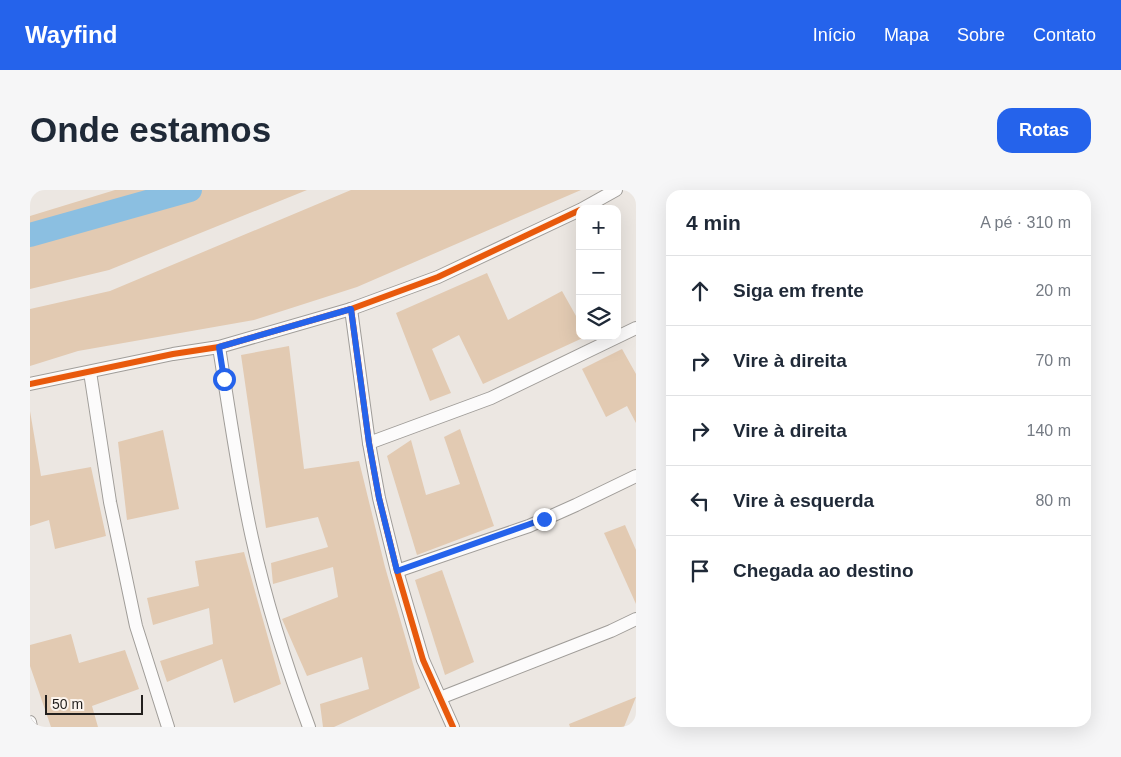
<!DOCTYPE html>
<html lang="pt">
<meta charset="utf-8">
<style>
:root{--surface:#fff;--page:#f6f6f7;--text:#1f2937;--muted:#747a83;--line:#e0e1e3;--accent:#2563eb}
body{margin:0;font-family:Helvetica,sans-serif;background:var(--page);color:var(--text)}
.controls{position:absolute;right:15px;top:15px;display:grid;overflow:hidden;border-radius:10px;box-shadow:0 5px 20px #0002}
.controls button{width:45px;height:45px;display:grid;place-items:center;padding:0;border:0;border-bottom:1px solid var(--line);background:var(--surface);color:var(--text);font:25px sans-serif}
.scale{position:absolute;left:15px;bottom:12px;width:98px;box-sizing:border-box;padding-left:5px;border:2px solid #221f1d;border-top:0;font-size:14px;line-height:18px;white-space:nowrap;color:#221f1d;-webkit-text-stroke:4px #fcf4ed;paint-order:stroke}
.stop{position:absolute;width:15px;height:15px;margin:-11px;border:4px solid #2563eb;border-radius:50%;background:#fff}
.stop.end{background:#2563eb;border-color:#fff;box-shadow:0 1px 5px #0008}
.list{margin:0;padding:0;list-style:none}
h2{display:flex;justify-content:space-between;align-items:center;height:65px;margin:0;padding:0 20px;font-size:21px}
h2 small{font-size:16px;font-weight:400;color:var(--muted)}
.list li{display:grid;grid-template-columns:32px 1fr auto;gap:15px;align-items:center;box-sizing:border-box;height:70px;padding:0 20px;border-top:1px solid var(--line)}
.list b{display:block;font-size:19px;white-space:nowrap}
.list em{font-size:16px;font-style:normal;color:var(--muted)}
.icon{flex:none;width:28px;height:28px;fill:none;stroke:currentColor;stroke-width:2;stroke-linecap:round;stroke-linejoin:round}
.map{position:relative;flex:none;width:606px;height:537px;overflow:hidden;border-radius:15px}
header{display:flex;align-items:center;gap:30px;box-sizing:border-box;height:70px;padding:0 25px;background:var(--accent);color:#fff}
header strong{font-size:24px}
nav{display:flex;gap:28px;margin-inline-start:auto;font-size:18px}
.intro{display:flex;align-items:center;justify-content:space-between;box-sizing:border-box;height:120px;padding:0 30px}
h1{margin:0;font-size:35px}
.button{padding:12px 22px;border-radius:15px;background:var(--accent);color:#fff;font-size:18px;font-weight:700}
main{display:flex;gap:30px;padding:0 30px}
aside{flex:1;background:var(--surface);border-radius:15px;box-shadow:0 5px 20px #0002}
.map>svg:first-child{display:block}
</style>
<header>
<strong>Wayfind</strong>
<nav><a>Início</a><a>Mapa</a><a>Sobre</a><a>Contato</a></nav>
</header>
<div class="intro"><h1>Onde estamos</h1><a class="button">Rotas</a></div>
<main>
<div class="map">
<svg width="606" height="537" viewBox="0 0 606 537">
<rect width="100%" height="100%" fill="#ece7e2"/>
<g fill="#e2cab2">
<polygon points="85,0 277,0 79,80 0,99 0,26"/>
<polygon points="321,0 551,0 327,97 224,130 48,161 0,176 0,119 80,101"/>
<polygon points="457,83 478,130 532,101 550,133 550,146 557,146 453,194 429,145 402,159 421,203 400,211 366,123"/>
<polygon points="259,156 274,279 329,271 355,377 390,498 304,537 293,537 290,514 339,499 332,467 277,486 252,429 308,407 303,377 243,394 241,373 298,357 288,327 236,338 211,165"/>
<polygon points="592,159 606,184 606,233 597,216 576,227 552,179"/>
<polygon points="0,221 11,286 61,277 76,346 25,359 19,330 0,336"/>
<polygon points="430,239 464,336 387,365 357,266 381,250 396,305 430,294 414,247"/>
<polygon points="133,240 149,319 97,330 88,252"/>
<polygon points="595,335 606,360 606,414 574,343"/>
<polygon points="214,362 251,494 204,513 192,469 137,492 130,471 183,454 179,418 123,435 117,408 169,396 165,371"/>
<polygon points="412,380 444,472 415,485 385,390"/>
<polygon points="41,444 49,473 95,460 109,499 62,516 68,537 21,537 0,476 0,455"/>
<polygon points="606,507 594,537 540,537 539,534"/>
</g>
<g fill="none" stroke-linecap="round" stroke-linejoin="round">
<polyline stroke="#8bbfe1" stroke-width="24" points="0,45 160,0"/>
<g stroke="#a09d99" stroke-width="14">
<g id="minor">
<polyline points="552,19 586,0"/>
<polyline points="321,119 339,253 349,308 367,381 393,470 423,537"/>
<path d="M189 157C199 220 208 285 222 348 236 412 256 475 279 537"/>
<polyline points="60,182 80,312 106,436 138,537"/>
<polyline points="0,194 143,164 189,157 321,119 408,87 550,20"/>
<polyline points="339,253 461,208 606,138"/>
<polyline points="367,381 499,336 546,315 606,286"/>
<polyline points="410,508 581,441 606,429"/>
<polyline points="0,532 1,537"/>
</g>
</g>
<use href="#minor" stroke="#fcfbfb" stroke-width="12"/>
<g stroke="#fcf4ed" stroke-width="9">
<g id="cycleway">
<polyline points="321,119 339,253 349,308 367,381 393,470 423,537"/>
<polyline points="0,194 143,164 189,157 321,119 408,87 550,20"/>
</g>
</g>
<use href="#cycleway" stroke="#e8590c" stroke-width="6"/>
</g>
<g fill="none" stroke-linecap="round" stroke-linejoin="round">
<polyline stroke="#2563eb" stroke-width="6" points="194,189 189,157 321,119 339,253 349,308 367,381 514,329"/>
</g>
</svg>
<div class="controls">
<button>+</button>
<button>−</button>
<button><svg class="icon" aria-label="layers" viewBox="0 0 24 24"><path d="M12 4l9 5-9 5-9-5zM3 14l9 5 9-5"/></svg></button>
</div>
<div class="scale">50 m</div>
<div class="stop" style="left:194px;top:189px"></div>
<div class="stop end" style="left:514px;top:329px"></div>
</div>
<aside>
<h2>4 min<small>A pé · 310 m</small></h2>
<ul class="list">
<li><svg class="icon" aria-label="ahead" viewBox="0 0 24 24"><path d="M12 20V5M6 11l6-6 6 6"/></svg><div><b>Siga em frente</b></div><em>20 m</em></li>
<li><svg class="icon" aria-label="right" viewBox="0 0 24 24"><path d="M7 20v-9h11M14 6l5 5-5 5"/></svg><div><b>Vire à direita</b></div><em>70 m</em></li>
<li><svg class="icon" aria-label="right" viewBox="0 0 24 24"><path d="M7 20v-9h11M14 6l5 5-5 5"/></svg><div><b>Vire à direita</b></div><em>140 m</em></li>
<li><svg class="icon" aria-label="left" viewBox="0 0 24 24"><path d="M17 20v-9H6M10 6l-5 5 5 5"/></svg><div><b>Vire à esquerda</b></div><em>80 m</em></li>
<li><svg class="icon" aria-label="arrive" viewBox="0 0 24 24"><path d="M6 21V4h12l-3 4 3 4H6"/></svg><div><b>Chegada ao destino</b></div></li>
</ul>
</aside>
</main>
